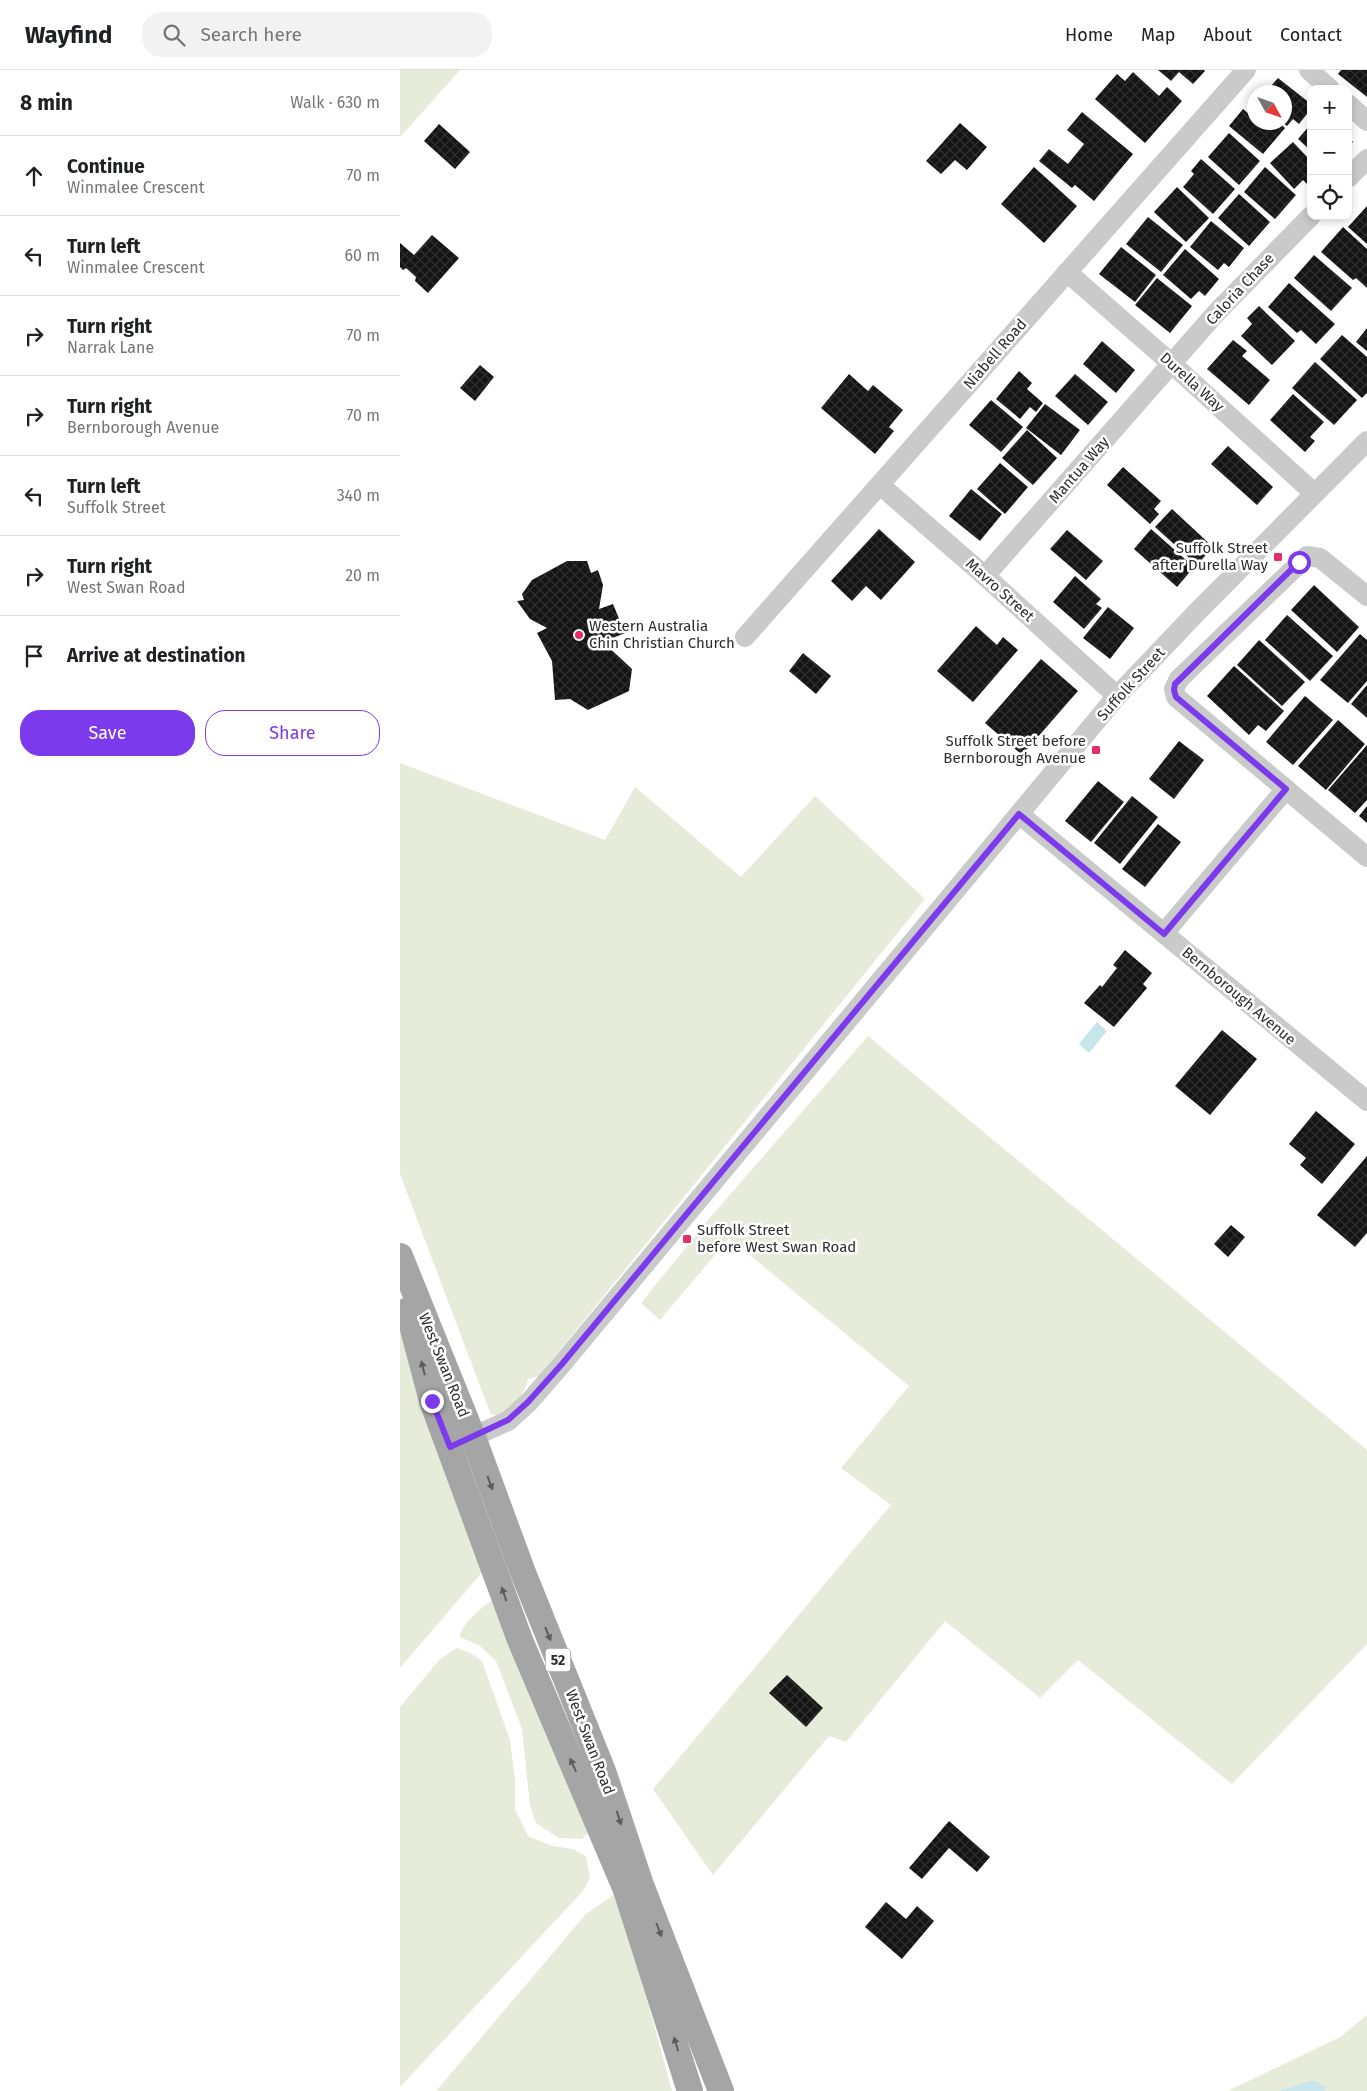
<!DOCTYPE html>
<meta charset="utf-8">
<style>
:root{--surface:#fff;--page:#f2f2f2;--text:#202124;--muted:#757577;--line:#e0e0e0;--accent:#7c3aed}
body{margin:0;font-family:"Fira Sans",sans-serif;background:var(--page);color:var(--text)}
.controls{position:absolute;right:15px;top:15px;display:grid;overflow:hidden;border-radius:10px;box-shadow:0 2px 8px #0003}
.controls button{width:45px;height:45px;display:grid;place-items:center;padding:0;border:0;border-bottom:1px solid var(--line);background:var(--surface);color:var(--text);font:25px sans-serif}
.compass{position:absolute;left:847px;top:15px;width:45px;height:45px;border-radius:50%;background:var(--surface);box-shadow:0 2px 8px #0003;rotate:130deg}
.stop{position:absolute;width:15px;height:15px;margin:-11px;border:4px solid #7c3aed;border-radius:50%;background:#fff}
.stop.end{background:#7c3aed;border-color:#fff;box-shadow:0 1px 5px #0008}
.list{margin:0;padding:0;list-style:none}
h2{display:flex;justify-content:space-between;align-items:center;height:65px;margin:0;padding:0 20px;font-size:21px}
h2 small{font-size:16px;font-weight:400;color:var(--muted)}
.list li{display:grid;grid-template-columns:32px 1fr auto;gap:15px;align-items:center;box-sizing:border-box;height:80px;padding:0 20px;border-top:1px solid var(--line)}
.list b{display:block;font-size:19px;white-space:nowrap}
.list p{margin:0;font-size:16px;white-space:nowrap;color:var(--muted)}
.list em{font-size:16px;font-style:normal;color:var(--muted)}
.actions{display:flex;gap:10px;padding:15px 20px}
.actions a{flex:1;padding:11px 0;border:1px solid var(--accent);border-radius:20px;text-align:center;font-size:18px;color:var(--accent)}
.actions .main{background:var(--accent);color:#fff}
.icon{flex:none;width:28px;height:28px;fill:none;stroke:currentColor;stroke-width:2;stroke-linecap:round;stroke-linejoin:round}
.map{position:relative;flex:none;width:967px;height:2021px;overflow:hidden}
header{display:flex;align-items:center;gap:30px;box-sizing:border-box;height:70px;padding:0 25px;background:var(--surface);border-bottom:1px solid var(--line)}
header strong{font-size:24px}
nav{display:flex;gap:28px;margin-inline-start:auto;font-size:18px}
.search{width:350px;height:45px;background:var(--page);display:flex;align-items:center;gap:12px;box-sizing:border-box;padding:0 18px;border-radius:20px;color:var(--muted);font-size:19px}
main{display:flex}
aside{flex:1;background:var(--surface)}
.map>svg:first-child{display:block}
</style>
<header>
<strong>Wayfind</strong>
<div class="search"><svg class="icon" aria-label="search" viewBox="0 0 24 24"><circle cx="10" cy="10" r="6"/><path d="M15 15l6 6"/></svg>Search here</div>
<nav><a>Home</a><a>Map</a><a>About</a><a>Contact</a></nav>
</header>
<main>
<aside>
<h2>8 min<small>Walk · 630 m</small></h2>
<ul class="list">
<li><svg class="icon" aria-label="ahead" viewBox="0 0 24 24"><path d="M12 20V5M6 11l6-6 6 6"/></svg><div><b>Continue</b><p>Winmalee Crescent</p></div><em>70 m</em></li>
<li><svg class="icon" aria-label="left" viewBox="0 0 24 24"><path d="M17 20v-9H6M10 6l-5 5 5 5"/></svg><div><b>Turn left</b><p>Winmalee Crescent</p></div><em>60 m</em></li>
<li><svg class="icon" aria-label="right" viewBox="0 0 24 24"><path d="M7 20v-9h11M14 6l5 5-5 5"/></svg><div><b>Turn right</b><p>Narrak Lane</p></div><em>70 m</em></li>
<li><svg class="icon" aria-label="right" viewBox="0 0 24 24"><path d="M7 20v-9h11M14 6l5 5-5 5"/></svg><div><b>Turn right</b><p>Bernborough Avenue</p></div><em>70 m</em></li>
<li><svg class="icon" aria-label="left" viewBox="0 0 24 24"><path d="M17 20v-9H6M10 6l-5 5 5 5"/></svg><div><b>Turn left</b><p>Suffolk Street</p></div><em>340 m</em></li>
<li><svg class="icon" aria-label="right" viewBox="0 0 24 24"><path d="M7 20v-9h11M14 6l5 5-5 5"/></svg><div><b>Turn right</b><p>West Swan Road</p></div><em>20 m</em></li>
<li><svg class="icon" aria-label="arrive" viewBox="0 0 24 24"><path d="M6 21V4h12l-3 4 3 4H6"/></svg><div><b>Arrive at destination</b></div></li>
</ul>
<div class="actions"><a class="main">Save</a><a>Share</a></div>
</aside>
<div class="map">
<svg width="967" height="2021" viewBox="0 0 967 2021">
<defs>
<pattern id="building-cross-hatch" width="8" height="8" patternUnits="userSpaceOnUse" patternTransform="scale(1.25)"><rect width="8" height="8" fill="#141414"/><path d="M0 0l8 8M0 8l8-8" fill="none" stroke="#2e2e2e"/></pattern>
</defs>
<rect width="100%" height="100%" fill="#fff"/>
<g fill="#e7ebda">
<polygon points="0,0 60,0 0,67"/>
<path d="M0 693 205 770 235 717 341 807 415 726 525 829 139 1306 128 1309C125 1325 109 1346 91 1345L0 1104Z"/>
<polygon points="468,966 967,1380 967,1574 832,1714 678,1590 640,1628 545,1551 446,1672 429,1666 313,1805 253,1719 491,1435 441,1398 509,1316 329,1168 260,1250 241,1233 308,1150"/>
<polygon points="0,1251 84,1500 0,1598"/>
<path d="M95 1528 188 1763 182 1769 159 1768 136 1753 130 1736 122 1659 96 1591 80 1576 60 1567C61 1553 84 1536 95 1528Z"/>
<polygon points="57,1578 70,1583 82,1591 110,1670 115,1709 115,1739 128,1766 152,1776 173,1779 186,1786 190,1808 183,1821 0,2017 0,1637 40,1589"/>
<polygon points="218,1822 272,2021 36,2021 186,1844"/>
<polygon points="967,1945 967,2021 828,2021 940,1967"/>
</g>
<g fill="#c6e6eb">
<polygon points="697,952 707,961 689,983 679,974"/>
<polygon points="914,2010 926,2018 924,2021 879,2021"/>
</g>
<g fill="url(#building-cross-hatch)">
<polygon points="758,0 804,0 805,1 793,14 779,2 771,11"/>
<polygon points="941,0 967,0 967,27 938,4"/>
<polygon points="733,2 759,26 767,17 782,31 745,73 695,29 717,4 725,11"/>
<polygon points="878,8 911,34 911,39 899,54 893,49 887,56 882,52 884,52 884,22 866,22"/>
<polygon points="854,37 854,52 879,52 885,58 863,84 829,56 843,39 849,44"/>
<polygon points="682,42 733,84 694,131 675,115 672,118 639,91 649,79 668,94 684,74 667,60"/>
<polygon points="560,53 587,77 567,100 555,90 541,104 526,91"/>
<polygon points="39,54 70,82 55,99 24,71"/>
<polygon points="911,54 911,81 898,69"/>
<polygon points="829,63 860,91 839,115 808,87"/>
<polygon points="948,67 953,72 948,77"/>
<polygon points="893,72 911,91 911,118 903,110 894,119 870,93"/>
<polygon points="801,89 835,119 813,144 783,117 794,104 791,101"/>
<polygon points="634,97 677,136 644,173 601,134"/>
<polygon points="865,97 896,125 875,149 844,122"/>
<polygon points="777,117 809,148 786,172 754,142"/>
<polygon points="839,124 870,152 849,176 818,148"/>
<polygon points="967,136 967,174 948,157"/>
<polygon points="748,147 783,175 761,202 726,174"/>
<polygon points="811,151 844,178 829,197 824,193 818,200 790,177"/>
<polygon points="943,157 967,179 967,218 956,208 953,210 921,182"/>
<polygon points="32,165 59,188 28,223 15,211 16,207 6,198 3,200 0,197 0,173 14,185"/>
<polygon points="721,177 756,205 735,232 699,204"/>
<polygon points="785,179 819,209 805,226 799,221 791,229 763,205"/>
<polygon points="914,185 952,218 931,241 894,208"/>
<polygon points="757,208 792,236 770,263 735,235"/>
<polygon points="889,213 935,254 916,274 901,260 897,263 868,237"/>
<polygon points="859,236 895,271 872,295 841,266 852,254 847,248"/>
<polygon points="967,258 967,281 956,272"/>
<polygon points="942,265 967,287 967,323 962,328 920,289"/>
<polygon points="833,270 847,281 842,286 870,310 849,335 807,299"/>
<polygon points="702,271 735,300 716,323 683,294"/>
<polygon points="915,292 957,330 934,355 892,318"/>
<polygon points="80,295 94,307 75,331 60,318"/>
<polygon points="619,301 632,313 627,319 643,333 636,342 630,337 620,349 596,329"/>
<polygon points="449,304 468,321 473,315 503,340 489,357 494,361 475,384 421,338"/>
<polygon points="675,304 708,332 688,355 655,326"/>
<polygon points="893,324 924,352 910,367 915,371 905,382 870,350"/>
<polygon points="591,330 623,357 601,382 569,355"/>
<polygon points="645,334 680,360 661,385 626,358"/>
<polygon points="627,360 657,388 633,415 602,388"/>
<polygon points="828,376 873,417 857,435 811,394"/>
<polygon points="600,393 628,417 605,444 577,419"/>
<polygon points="723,397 761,431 754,439 759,444 750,454 707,415"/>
<polygon points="571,419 602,444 580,471 549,446"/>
<polygon points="772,439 813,477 797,495 755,457"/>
<polygon points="479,459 515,492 481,530 466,516 452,531 431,511"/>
<polygon points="751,459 794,497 777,517 734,479"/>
<polygon points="667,460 703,491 686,510 650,479"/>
<polygon points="167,491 187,491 191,503 198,500 203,515 199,539 213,534 225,563 203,572 232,599 229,621 188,640 170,629 155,630 152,591 137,563 147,558 130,549 117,531 124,530 122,524 132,510"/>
<polygon points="675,506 701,529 696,534 702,538 684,559 653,532"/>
<polygon points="914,515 959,557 937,582 891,540"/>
<polygon points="708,537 734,558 710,589 683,568"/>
<polygon points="887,545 933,586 910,611 865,570"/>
<polygon points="576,556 597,575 603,567 618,580 573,632 537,601"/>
<polygon points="960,564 967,570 967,611 948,633 920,610"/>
<polygon points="859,570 905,612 882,636 837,595"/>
<polygon points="403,583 431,606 416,624 389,601"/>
<polygon points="641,589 678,621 622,685 585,653"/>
<polygon points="834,596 884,641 866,661 858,655 849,665 807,626"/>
<polygon points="967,615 967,648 951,634"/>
<polygon points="905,626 933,650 893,695 866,672"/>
<polygon points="938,650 965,674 926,720 898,696"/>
<polygon points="779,671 804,690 774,729 749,709"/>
<polygon points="967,675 967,730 955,743 928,720"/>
<polygon points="698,711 724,732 691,772 665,751"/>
<polygon points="732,726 758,747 720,794 694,773"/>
<polygon points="967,736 967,753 959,746"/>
<polygon points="758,754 781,772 745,817 722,799"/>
<polygon points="725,880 752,903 743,914 747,918 714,957 684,933 700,915 702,917 717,898 713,895"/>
<polygon points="822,960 857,989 810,1045 775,1016"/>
<polygon points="916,1041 955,1074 922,1114 900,1095 906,1088 889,1074"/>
<polygon points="967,1086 967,1163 955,1177 917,1145"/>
<polygon points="831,1155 845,1167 828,1187 814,1174"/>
<polygon points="387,1605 423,1638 406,1657 369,1623"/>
<polygon points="549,1751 590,1787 577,1802 549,1778 522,1809 509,1798"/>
<polygon points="486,1832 506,1849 517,1836 534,1851 502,1889 465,1857"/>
</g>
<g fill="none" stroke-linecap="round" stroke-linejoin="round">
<g stroke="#cacaca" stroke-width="20">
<polyline points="909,0 930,19"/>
<polyline points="948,34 967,51"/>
<polyline points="948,108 967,89"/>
<polyline points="667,202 772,294 914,423"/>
<polyline points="480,415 585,506 717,626"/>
<polyline points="585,506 816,243 911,146"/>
<polyline points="967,526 920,488 907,486 779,609 774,619 776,627 967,787"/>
<polyline points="345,567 846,0"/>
<polyline points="619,744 967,1031"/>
<polyline points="764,863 886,719"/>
<polyline points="61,1372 108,1351 129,1332 162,1294 717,626 798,541 967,371"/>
</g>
<g stroke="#a5a5a5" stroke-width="26">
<polyline points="0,1186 73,1367 122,1500 203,1701 241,1815 321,2021"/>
<polyline points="8,1240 32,1331 120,1570 226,1820 290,2021"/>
</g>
</g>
<defs><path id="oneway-solid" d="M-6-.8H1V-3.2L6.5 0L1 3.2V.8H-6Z" transform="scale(1.25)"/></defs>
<g fill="#5d5d5d">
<use href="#oneway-solid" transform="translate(23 1298) rotate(-104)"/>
<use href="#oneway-solid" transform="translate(90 1413) rotate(70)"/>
<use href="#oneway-solid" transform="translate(104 1524) rotate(-109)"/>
<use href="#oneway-solid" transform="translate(148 1564) rotate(68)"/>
<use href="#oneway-solid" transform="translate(173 1695) rotate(-114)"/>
<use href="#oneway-solid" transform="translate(219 1748) rotate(72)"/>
<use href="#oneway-solid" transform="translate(259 1860) rotate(69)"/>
<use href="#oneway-solid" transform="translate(276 1974) rotate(-107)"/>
</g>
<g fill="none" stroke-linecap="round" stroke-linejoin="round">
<polyline stroke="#7c3aed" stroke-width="6" points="32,1331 50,1377 108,1350 128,1332 162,1294 619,744 764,864 886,719 776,627 774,620 775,614 899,492"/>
</g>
<g fill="#e62d6a" stroke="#fff" stroke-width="2">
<rect x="873" y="482" width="10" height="10" rx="2.5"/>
<circle cx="179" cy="565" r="5"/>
<rect x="691" y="675" width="10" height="10" rx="2.5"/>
<rect x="282" y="1164" width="10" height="10" rx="2.5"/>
</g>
<g text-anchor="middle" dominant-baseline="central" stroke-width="5" stroke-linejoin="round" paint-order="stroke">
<rect fill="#fff" stroke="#6c6c6c" stroke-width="1" x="145.5" y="1578.5" width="25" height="23" rx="4"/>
<g font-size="14" font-weight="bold" fill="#2d2d2d">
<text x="158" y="1590">52</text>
</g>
<g font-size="15" fill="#2d2d2d" stroke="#fff">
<text transform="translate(840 219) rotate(-47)">Caloria Chase</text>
<text transform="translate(595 284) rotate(-49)">Niabell Road</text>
<text transform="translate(792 312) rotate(42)">Durella Way</text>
<text transform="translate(679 400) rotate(-49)">Mantua Way</text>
<text transform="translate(600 520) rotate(42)">Mavro Street</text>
<text transform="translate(731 614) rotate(-48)">Suffolk Street</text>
<text transform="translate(839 926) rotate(40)">Bernborough Avenue</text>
<text transform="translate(44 1295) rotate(68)">West Swan Road</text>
<text transform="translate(190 1672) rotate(69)">West Swan Road</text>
</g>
<g font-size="15" fill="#2d2d2d" stroke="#fff" text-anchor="end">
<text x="868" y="478">Suffolk Street<tspan x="868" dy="17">after Durella Way</tspan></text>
<text x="189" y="556" text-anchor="start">Western Australia<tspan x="189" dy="17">Chin Christian Church</tspan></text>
<text x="686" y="671">Suffolk Street before<tspan x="686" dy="17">Bernborough Avenue</tspan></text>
<text x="297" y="1160" text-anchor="start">Suffolk Street<tspan x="297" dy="17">before West Swan Road</tspan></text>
</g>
</g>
</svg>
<div class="controls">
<button>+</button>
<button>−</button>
<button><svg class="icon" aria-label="locate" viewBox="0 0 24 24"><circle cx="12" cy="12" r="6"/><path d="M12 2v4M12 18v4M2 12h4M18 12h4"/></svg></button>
</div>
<svg class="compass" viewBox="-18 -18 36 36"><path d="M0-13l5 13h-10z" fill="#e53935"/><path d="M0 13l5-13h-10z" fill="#757577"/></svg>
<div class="stop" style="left:899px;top:492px"></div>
<div class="stop end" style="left:32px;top:1331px"></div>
</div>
</main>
